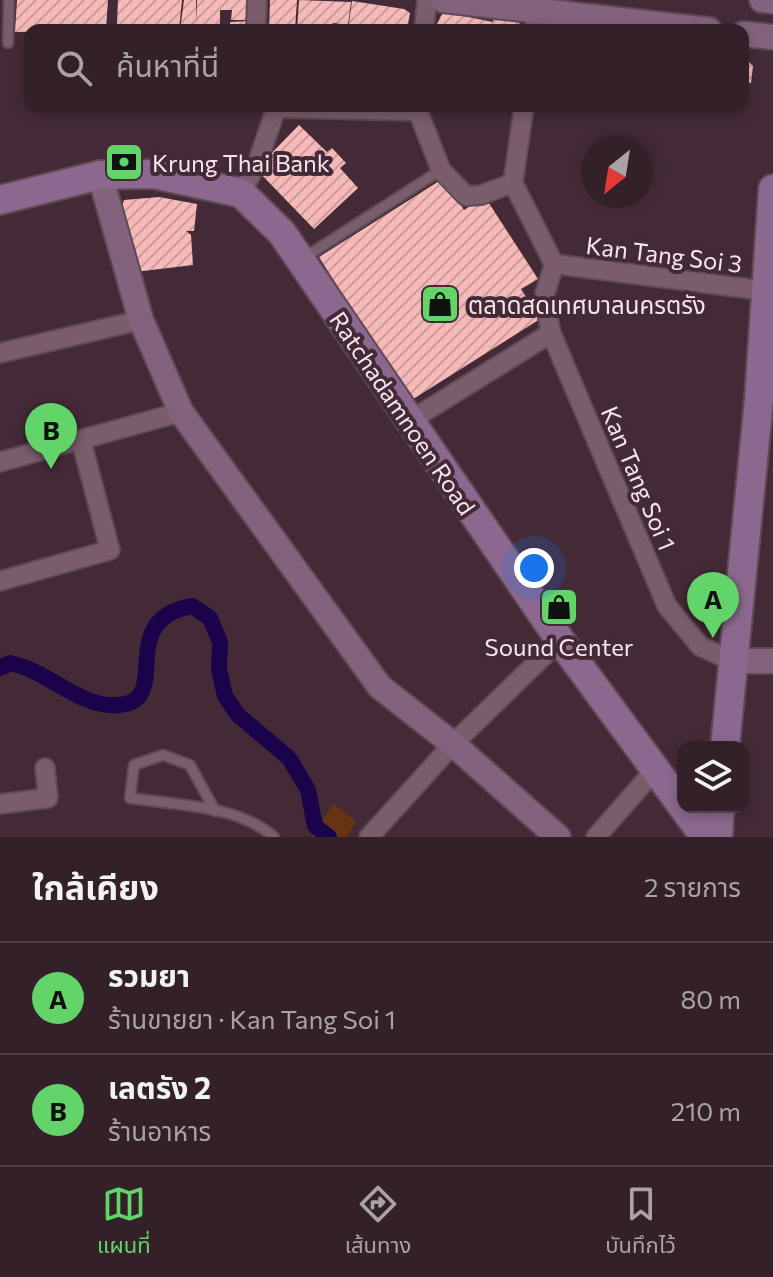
<!DOCTYPE html>
<html lang="th">
<meta charset="utf-8">
<style>
:root{--surface:#332029;--page:#3e2d35;--text:#f1f3f6;--muted:#a9a3a8;--line:#4e3e46;--accent:#62d469}
body{margin:0;font-family:Commissioner,"Noto Sans Thai",sans-serif;background:var(--page);color:var(--text)}
.controls{position:absolute;right:24px;bottom:24px;display:grid;overflow:hidden;border-radius:16px;box-shadow:0 4px 12px #0003}
.controls button{width:72px;height:72px;display:grid;place-items:center;padding:0;border:0;border-bottom:2px solid var(--line);background:var(--surface);color:var(--text);font:40px sans-serif}
.compass{position:absolute;left:581px;top:136px;width:72px;height:72px;border-radius:50%;background:var(--surface);box-shadow:0 4px 12px #0003;rotate:210deg}
.you{position:absolute;left:534px;top:568px;width:28px;height:28px;margin:-20px;border:6px solid #fff;border-radius:50%;background:#1a73e8;box-shadow:0 0 0 12px #1a73e833}
.badge{display:grid;place-items:center;width:52px;height:52px;border-radius:50%;background:var(--accent);color:#111;font-size:26px;font-weight:700}
.pin{position:absolute;translate:-50% -66px;filter:drop-shadow(0 2px 4px #0008)}
.pin::after{content:'';position:absolute;top:42px;width:28px;height:24px;background:inherit;clip-path:polygon(0 0,100% 0,50% 100%)}
.list{margin:0;padding:0;list-style:none}
h2{display:flex;justify-content:space-between;align-items:center;height:104px;margin:0;padding:0 32px;font-size:34px}
h2 small{font-size:26px;font-weight:400;color:var(--muted)}
.list li{display:grid;grid-template-columns:52px 1fr auto;gap:24px;align-items:center;box-sizing:border-box;height:112px;padding:0 32px;border-top:2px solid var(--line)}
.list b{display:block;font-size:30px;white-space:nowrap}
.list p{margin:0;font-size:26px;white-space:nowrap;color:var(--muted)}
.list em{font-size:26px;font-style:normal;color:var(--muted)}
.icon{flex:none;width:44px;height:44px;fill:none;stroke:currentColor;stroke-width:2;stroke-linecap:round;stroke-linejoin:round}
.map{position:relative;flex:none;width:773px;height:837px;overflow:hidden}
.search{position:absolute;background:var(--surface);box-shadow:0 4px 12px #0003;left:24px;right:24px;top:24px;height:88px;display:flex;align-items:center;gap:20px;box-sizing:border-box;padding:0 28px;border-radius:16px;color:var(--muted);font-size:30px}
.sheet{height:328px;background:var(--surface)}
nav{display:flex;justify-content:space-around;align-items:center;box-sizing:border-box;height:112px;border-top:2px solid var(--line);background:var(--surface);font-size:22px;color:var(--muted)}
nav a{display:grid;justify-items:center;gap:4px}
nav .on{color:var(--accent)}
.map>svg:first-child{display:block}
</style>
<div class="map">
<svg width="773" height="837" viewBox="0 0 773 837">
<defs>
<pattern id="building-hatch" width="6" height="6" patternUnits="userSpaceOnUse" patternTransform="scale(2)"><rect width="6" height="6" fill="#f6b9b8"/><path d="M-1 1l2-2M0 6l6-6M5 7l2-2" fill="none" stroke="#cb9c9c"/></pattern>
</defs>
<rect width="100%" height="100%" fill="#442a37"/>
<polygon fill="#663412" points="333,804 356,821 347,837 312,837"/>
<g fill="none" stroke-linecap="round" stroke-linejoin="round">
<path stroke="#1a034b" stroke-width="16" d="M0 668 10 663C51 672 79 708 118 705 175 702 113 620 192 606L210 618 220 642 219 669 225 696 238 715 289 758 308 790 315 826 329 837"/>
</g>
<g fill="url(#building-hatch)">
<polygon points="17,0 108,0 106,30 15,32"/>
<polygon points="118,0 182,0 179,30 117,24"/>
<polygon points="184,0 196,0 196,24 197,0 247,0 246,20 231,20 232,10 220,10 220,30 180,30"/>
<polygon points="270,0 297,0 295,30 269,30"/>
<polygon points="299,0 351,2 348,25 333,23 332,30 297,30"/>
<polygon points="352,1 404,9 410,13 407,30 348,30"/>
<polygon points="443,12 493,22 494,16 517,20 524,30 434,30"/>
<polygon points="247,21 247,30 230,30 230,22"/>
<polygon points="743,56 753,66 751,83 743,82"/>
<polygon points="299,125 327,152 332,148 346,163 340,168 358,188 314,229 256,169"/>
<polygon points="444,178 464,210 485,197 538,279 521,289 540,319 410,401 319,257"/>
<polygon points="159,197 197,204 194,231 186,231 191,235 193,265 135,272 122,206 124,200"/>
</g>
<g fill="none" stroke-linecap="round" stroke-linejoin="round">
<g stroke="#5e4954" stroke-width="13">
<g id="lane">
<polyline points="8,43 9,0"/>
<polyline points="302,259 441,170"/>
<path d="M215 811 190 765 163 755 134 765 130 798C176 805 238 805 274 837"/>
</g>
</g>
<g stroke="#5e4954" stroke-width="22">
<g id="street">
<polyline points="256,30 257,0"/>
<polyline points="424,30 427,0"/>
<polyline points="534,30 538,0"/>
<polyline points="416,106 441,170 466,196 481,195 513,183"/>
<polyline points="524,106 513,183 554,264 544,297 551,333 667,606 700,646 732,661"/>
<polyline points="279,108 416,111"/>
<polyline points="241,193 258,161 277,106"/>
<polyline points="554,264 767,291"/>
<polyline points="0,353 141,320"/>
<polyline points="408,422 551,333"/>
<polyline points="0,462 181,412"/>
<polyline points="0,581 110,550 81,440"/>
<polyline points="0,804 48,798 45,768"/>
<polyline points="369,837 453,744 560,640"/>
<polyline points="596,837 654,771"/>
</g>
</g>
<g stroke="#5e4954" stroke-width="28">
<g id="secondary">
<polyline points="443,0 709,30"/>
<polyline points="762,0 773,1"/>
<polyline points="743,34 773,37"/>
<polyline points="100,175 141,320 181,412 380,687 453,744 558,837"/>
<polyline points="732,661 773,661"/>
</g>
</g>
<g stroke="#5e4954" stroke-width="32">
<g id="primary">
<polyline points="0,200 100,175 154,174 241,193 282,233 560,640 705,837"/>
<polyline points="725,747 759,399 773,189"/>
<polyline points="718,837 720,807"/>
</g>
</g>
<use href="#lane" stroke="#795d6a" stroke-width="9"/>
<use href="#street" stroke="#795d6a" stroke-width="18"/>
<use href="#secondary" stroke="#82627c" stroke-width="24"/>
<use href="#primary" stroke="#8c688e" stroke-width="28"/>
</g>
<defs>
<g id="bank-square" transform="scale(2)"><rect x="-9" y="-9" width="18" height="18" rx="4" fill="#62d469" stroke="#442a37"/><path d="M-6-4H6V4H-6ZM0-2.3a2.3 2.3 0 1 0 0 4.6a2.3 2.3 0 1 0 0-4.6Z" fill="#111"/></g>
<g id="shop-square" transform="scale(2)"><rect x="-9" y="-9" width="18" height="18" rx="4" fill="#62d469" stroke="#442a37"/><path d="M-5-2.5h2.3a2.7 3.5 0 0 1 5.4 0H5L5.5 6h-11ZM-1.5-2.5h3a1.5 2.3 0 0 0-3 0Z" fill="#111"/></g>
</defs>
<g fill-rule="evenodd">
<use href="#bank-square" x="124" y="162"/>
<use href="#shop-square" x="440" y="304"/>
<use href="#shop-square" x="559" y="607"/>
</g>
<g text-anchor="middle" dominant-baseline="central" stroke-width="8" stroke-linejoin="round" paint-order="stroke">
<g font-size="24" fill="#f6e5ed" stroke="#442a37" text-anchor="start">
<text x="152" y="162">Krung Thai Bank</text>
<text x="468" y="304">ตลาดสดเทศบาลนครตรัง</text>
<text x="559" y="646" text-anchor="middle">Sound Center</text>
</g>
<g font-size="24" fill="#f6e5ed" stroke="#442a37">
<text transform="translate(664 254) rotate(7)">Kan Tang Soi 3</text>
<text transform="translate(403 413) rotate(56)">Ratchadamnoen Road</text>
<text transform="translate(639 478) rotate(67)">Kan Tang Soi 1</text>
</g>
</g>
</svg>
<div class="controls">
<button><svg class="icon" aria-label="layers" viewBox="0 0 24 24"><path d="M12 4l9 5-9 5-9-5zM3 14l9 5 9-5"/></svg></button>
</div>
<svg class="compass" viewBox="-18 -18 36 36"><path d="M0-13l5 13h-10z" fill="#e53935"/><path d="M0 13l5-13h-10z" fill="#a9a3a8"/></svg>
<div class="you"></div>
<div class="pin badge" style="left:713px;top:638px">A</div>
<div class="pin badge" style="left:51px;top:469px">B</div>
<div class="search"><svg class="icon" aria-label="search" viewBox="0 0 24 24"><circle cx="10" cy="10" r="6"/><path d="M15 15l6 6"/></svg>ค้นหาที่นี่</div>
</div>
<section class="sheet">
<h2>ใกล้เคียง<small>2 รายการ</small></h2>
<ul class="list">
<li><span class="badge">A</span><div><b>รวมยา</b><p>ร้านขายยา · Kan Tang Soi 1</p></div><em>80 m</em></li>
<li><span class="badge">B</span><div><b>เลตรัง 2</b><p>ร้านอาหาร</p></div><em>210 m</em></li>
</ul>
</section>
<nav>
<a class="on"><svg class="icon" aria-label="map" viewBox="0 0 24 24"><path d="M3 6l6-2 6 2 6-2v14l-6 2-6-2-6 2zM9 4v14M15 6v14"/></svg>แผนที่</a>
<a><svg class="icon" aria-label="directions" viewBox="0 0 24 24"><path d="M12 3l9 9-9 9-9-9zM9 14v-3h6M13 9l2 2-2 2"/></svg>เส้นทาง</a>
<a><svg class="icon" aria-label="saved" viewBox="0 0 24 24"><path d="M7 4h10v16l-5-4-5 4z"/></svg>บันทึกไว้</a>
</nav>
